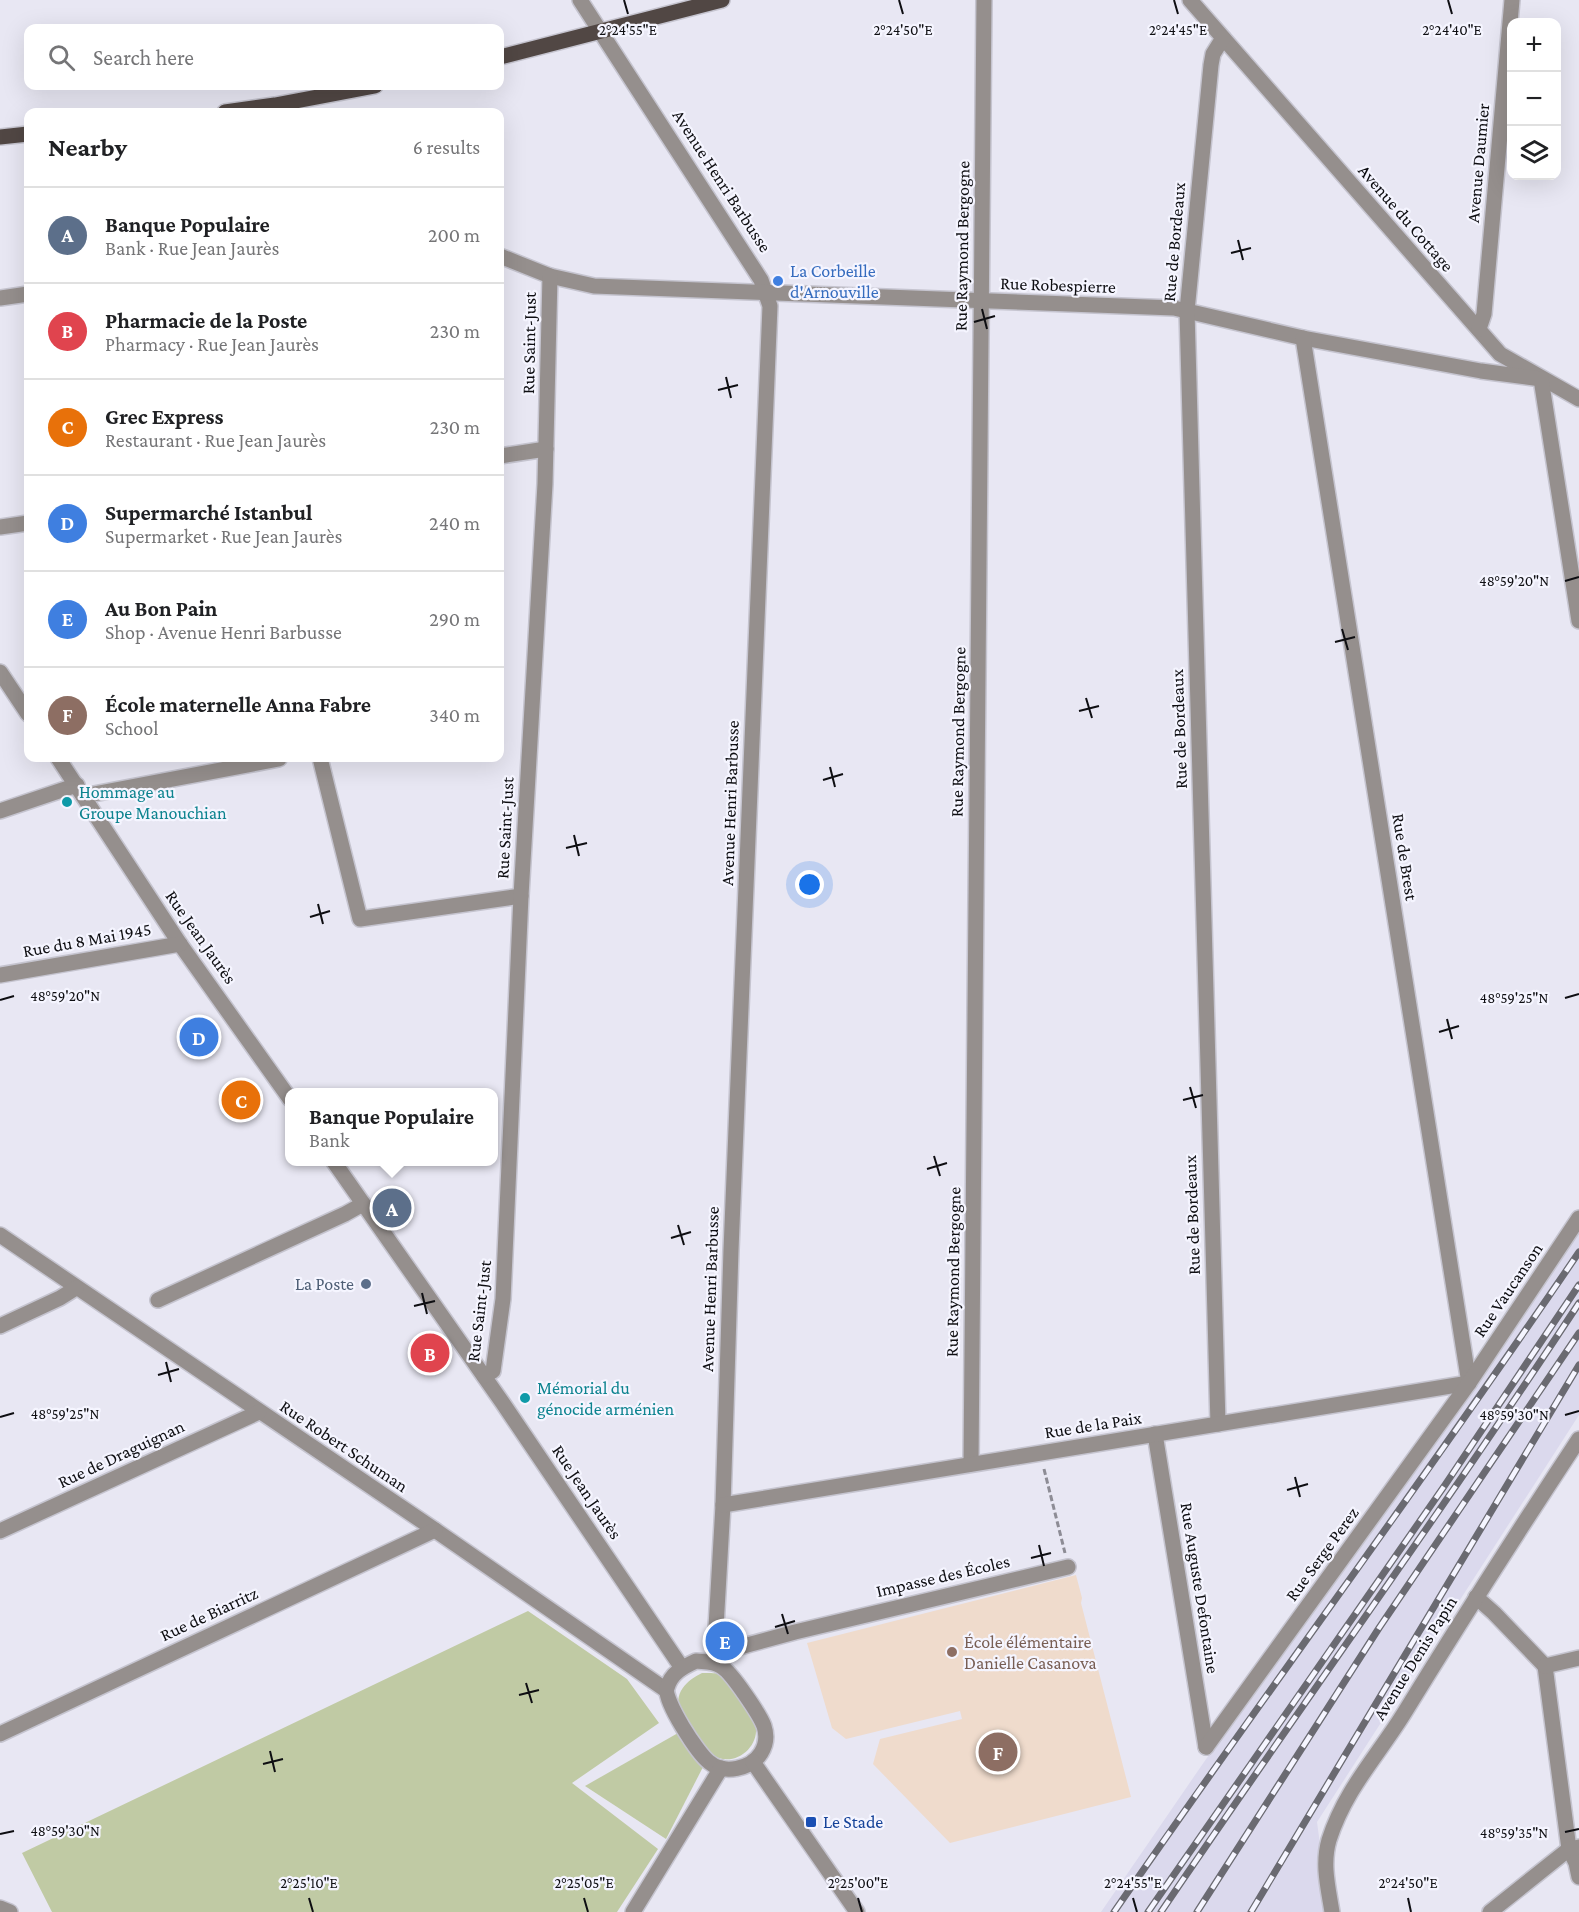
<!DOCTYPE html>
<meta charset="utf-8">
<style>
:root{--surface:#fff;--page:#f6f6f6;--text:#202124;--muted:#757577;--line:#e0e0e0;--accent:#1b7042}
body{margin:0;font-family:"Crimson Pro",serif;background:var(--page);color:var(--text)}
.controls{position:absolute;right:18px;top:18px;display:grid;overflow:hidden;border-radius:12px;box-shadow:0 6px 24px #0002}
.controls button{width:54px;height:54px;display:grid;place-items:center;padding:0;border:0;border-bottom:2px solid var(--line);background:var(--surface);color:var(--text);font:30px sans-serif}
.you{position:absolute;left:810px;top:885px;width:21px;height:21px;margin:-15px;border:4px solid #fff;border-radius:50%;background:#1a73e8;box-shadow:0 0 0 9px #1a73e833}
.badge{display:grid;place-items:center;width:39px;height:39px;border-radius:50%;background:var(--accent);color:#fff;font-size:20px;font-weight:700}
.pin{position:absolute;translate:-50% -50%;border:3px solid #fff;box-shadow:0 2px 6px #0006}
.popup{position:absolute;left:285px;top:1088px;width:213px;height:78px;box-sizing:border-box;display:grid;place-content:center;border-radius:12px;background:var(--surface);filter:drop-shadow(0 2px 4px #0005);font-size:20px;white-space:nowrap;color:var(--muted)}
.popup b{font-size:22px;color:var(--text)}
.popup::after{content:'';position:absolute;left:50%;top:100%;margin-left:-12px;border:12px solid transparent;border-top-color:var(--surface)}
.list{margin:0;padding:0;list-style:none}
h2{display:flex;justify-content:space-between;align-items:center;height:78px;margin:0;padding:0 24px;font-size:26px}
h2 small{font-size:20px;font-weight:400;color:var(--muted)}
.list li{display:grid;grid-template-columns:39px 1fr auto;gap:18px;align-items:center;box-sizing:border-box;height:96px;padding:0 24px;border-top:2px solid var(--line)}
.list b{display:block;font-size:22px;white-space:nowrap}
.list p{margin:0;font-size:20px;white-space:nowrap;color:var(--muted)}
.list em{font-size:20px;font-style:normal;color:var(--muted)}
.icon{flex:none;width:33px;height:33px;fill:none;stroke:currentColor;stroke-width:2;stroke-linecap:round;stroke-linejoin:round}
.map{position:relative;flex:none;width:1579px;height:1912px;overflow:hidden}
.search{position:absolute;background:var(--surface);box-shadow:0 6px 24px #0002;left:24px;top:24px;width:480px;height:66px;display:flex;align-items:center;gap:15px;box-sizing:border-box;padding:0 21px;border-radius:12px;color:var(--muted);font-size:22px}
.panel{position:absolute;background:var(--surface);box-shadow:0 6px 24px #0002;left:24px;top:108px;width:480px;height:654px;border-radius:12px}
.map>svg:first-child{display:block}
</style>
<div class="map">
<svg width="1579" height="1912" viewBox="0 0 1579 1912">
<rect width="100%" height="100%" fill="#e8e7f3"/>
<polygon fill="#dbd9ed" points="1579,1233 1579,1415 1317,1822 1329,1912 1101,1912 1204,1762 1431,1450"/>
<polygon fill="#efdbcc" points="1076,1575 1082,1598 1081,1603 1131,1797 950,1843 873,1764 880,1739 962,1719 960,1711 846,1739 832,1728 807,1643"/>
<g fill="#c0caa4">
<polygon points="528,1611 627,1679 659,1723 572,1783 658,1849 617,1912 52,1912 22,1853"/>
<path d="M702 1673C711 1673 717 1672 725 1677 731 1681 756 1720 756 1728 758 1750 731 1769 711 1754 706 1750 702 1741 698 1736 692 1729 685 1721 681 1713 672 1694 687 1680 702 1673Z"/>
<polygon points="678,1733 703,1767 666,1839 585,1786"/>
</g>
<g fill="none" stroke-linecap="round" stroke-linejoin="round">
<g stroke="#c5c4cf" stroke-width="18">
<g id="minor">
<polyline points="580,0 761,280 770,306 731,1250 723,1505 714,1662"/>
<polyline points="1190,0 1500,354 1579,399"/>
<polyline points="500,256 550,276 594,286 1174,308 1303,338 1481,371 1541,379 1579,621"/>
<polyline points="0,298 28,294"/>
<polyline points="1479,329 1484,314 1512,0"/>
<polyline points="1303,338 1469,1383"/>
<polyline points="500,456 546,449"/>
<polyline points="0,527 28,523"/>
<polyline points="0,672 28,714"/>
<polyline points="58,758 180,944 290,1099"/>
<polyline points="320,758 360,919 521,896"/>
<polyline points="83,796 279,759"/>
<polyline points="0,811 77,785"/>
<polyline points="0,975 180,944"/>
<polyline points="334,1162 502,1402 682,1668"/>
<polyline points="0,1235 435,1530 666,1690"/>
<polyline points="158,1300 345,1214 363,1204"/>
<polyline points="0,1326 60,1298 76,1288"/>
<polyline points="484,1376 493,1371 503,1299 521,896 545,484 550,276"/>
<polyline points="1218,1424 1187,311 1211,65 1213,54 1223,38"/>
<polyline points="1155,1434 1206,1747"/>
<polyline points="971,1464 984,0"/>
<polyline points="723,1505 1469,1383"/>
<polyline points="0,1531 259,1412"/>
<polyline points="1476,1597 1494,1613 1545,1666"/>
<polyline points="714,1654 795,1632 1068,1567"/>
<path d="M696 1661C706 1662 714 1661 722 1667 732 1673 760 1715 764 1726 767 1735 766 1745 761 1753 751 1769 724 1775 709 1762 698 1754 663 1700 667 1688 671 1673 683 1667 696 1661Z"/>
<polyline points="1545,1666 1569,1849 1576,1863 1579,1877"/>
<polyline points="1545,1666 1579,1658"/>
<polyline points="0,1734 435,1530"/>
<polyline points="1206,1747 1469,1383 1579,1218"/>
<polyline points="753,1762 857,1912"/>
<polyline points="0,1908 10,1912"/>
<polyline points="633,1912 721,1768"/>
<path d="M1332 1912C1328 1887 1322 1864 1329 1840 1345 1790 1376 1758 1403 1715 1460 1622 1519 1530 1579 1439"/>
<polyline points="1490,1912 1569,1849 1579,1847"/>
</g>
</g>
<g stroke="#c5c4cf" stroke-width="18">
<g id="major">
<polyline points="500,57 722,0"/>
<polyline points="225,112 275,105 375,86"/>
<polyline points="0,137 28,134"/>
</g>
</g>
<polyline stroke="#8d8c95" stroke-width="3" stroke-dasharray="6 3" stroke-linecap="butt" points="1044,1469 1065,1553"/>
<use href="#minor" stroke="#958f8d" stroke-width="15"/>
<use href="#major" stroke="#514744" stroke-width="15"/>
<g stroke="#6a6a71" stroke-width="7">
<g id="rail">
<path d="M1114 1912C1267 1691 1428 1475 1579 1252"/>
<polyline points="1148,1912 1445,1485 1579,1285"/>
<path d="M1161 1912C1299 1708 1444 1509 1579 1303"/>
<polyline points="1197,1912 1379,1628 1579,1333"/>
<polyline points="1251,1912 1579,1365"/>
</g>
</g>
<use href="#rail" stroke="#f5f5ff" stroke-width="4.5" stroke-dasharray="14" stroke-linecap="butt"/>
</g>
<path fill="none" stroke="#0e0e12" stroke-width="2" d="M624 0 628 14M899 0 903 14M1174 0 1178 14M1448 0 1452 14M1238 240 1243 260M1231 253 1251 248M982 309 987 329M974 322 995 316M726 377 731 398M718 390 738 385M1565 581 1579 577M1342 629 1348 650M1335 642 1355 637M1086 698 1092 718M1079 711 1099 706M830 767 835 787M823 780 843 774M574 835 579 856M566 848 587 843M318 904 323 924M310 917 330 911M1565 998 1579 994M0 1000 14 996M1447 1019 1452 1039M1439 1032 1459 1026M1190 1087 1196 1108M1183 1100 1203 1095M934 1156 940 1176M927 1169 947 1163M678 1225 684 1245M671 1238 691 1232M422 1293 427 1314M414 1306 435 1301M166 1362 171 1382M158 1375 179 1369M1565 1415 1579 1411M0 1417 14 1413M1295 1477 1300 1497M1287 1490 1308 1484M1039 1545 1044 1566M1031 1558 1051 1553M782 1614 788 1634M775 1627 795 1621M526 1683 532 1703M519 1695 539 1690M270 1751 275 1772M263 1764 283 1759M1565 1832 1579 1829M0 1834 14 1831M309 1898 313 1912M584 1898 588 1912M858 1898 862 1912M1133 1898 1137 1912M1408 1898 1411 1912"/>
<circle fill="#3f7fe0" stroke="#f5f5ff" stroke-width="2" cx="778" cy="281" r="6"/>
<g fill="#0f9aa8" stroke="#f5f5ff" stroke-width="2">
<circle cx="67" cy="802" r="6"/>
<circle cx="525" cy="1398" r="6"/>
</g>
<circle fill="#5c6f8a" stroke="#f5f5ff" stroke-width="2" cx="366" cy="1284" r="6"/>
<circle fill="#8d6e63" stroke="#f5f5ff" stroke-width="2" cx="952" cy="1652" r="6"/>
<rect fill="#1a4fb4" stroke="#f5f5ff" stroke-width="2" x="805" y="1816" width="12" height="12" rx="3"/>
<g text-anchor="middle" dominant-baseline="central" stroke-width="4.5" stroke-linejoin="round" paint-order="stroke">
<g font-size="18" fill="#0e0e12" stroke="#f5f5ff">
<text transform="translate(1478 163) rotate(-85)">Avenue Daumier</text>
<text transform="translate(722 181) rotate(57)">Avenue Henri Barbusse</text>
<text transform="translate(1406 218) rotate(49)">Avenue du Cottage</text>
<text transform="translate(1174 242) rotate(-85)">Rue de Bordeaux</text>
<text transform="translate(962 246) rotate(-89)">Rue Raymond Bergogne</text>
<text transform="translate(1058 285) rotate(2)">Rue Robespierre</text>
<text transform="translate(529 343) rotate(-89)">Rue Saint-Just</text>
<text transform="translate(1179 729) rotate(-92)">Rue de Bordeaux</text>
<text transform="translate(958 732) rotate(-89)">Rue Raymond Bergogne</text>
<text transform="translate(730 803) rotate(-88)">Avenue Henri Barbusse</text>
<text transform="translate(505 828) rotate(-87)">Rue Saint-Just</text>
<text transform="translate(1405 857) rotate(81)">Rue de Brest</text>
<text transform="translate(201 937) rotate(55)">Rue Jean Jaurès</text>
<text transform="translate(87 940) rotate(-10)">Rue du 8 Mai 1945</text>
<text transform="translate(1192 1215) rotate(-92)">Rue de Bordeaux</text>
<text transform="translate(953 1272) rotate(-89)">Rue Raymond Bergogne</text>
<text transform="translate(710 1289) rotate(-88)">Avenue Henri Barbusse</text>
<text transform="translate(1508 1290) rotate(-56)">Rue Vaucanson</text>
<text transform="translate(479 1311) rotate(-83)">Rue Saint-Just</text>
<text transform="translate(1093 1425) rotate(-9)">Rue de la Paix</text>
<text transform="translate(344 1446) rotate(34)">Rue Robert Schuman</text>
<text transform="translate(121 1454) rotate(-25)">Rue de Draguignan</text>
<text transform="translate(587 1492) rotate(56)">Rue Jean Jaurès</text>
<text transform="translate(1322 1554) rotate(-54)">Rue Serge Perez</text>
<text transform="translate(943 1576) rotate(-13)">Impasse des Écoles</text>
<text transform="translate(1200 1588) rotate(81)">Rue Auguste Defontaine</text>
<text transform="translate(209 1614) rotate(-25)">Rue de Biarritz</text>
<text transform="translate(1415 1658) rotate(-58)">Avenue Denis Papin</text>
</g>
<g font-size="18" fill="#366cbe" stroke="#f5f5ff" text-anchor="start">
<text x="790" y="271">La Corbeille<tspan x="790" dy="21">d'Arnouville</tspan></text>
</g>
<g font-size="18" fill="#0d838f" stroke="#f5f5ff" text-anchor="start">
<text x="79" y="792">Hommage au<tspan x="79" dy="21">Groupe Manouchian</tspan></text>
<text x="537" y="1388">Mémorial du<tspan x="537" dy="21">génocide arménien</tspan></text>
</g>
<g font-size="18" fill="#4e5e75" stroke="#f5f5ff" text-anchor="end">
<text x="354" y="1284">La Poste</text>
</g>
<g font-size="18" fill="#785e54" stroke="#f5f5ff" text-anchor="start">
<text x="964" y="1642">École élémentaire<tspan x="964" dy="21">Danielle Casanova</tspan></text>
</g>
<g font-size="18" fill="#164399" stroke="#f5f5ff" text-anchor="start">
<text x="823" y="1822">Le Stade</text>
</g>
</g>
<g font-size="15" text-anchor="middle" fill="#0e0e12" stroke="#f5f5ff" stroke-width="4.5" stroke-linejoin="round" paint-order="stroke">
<text x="628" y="35">2°24'55"E</text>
<text x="903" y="35">2°24'50"E</text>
<text x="1178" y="35">2°24'45"E</text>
<text x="1452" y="35">2°24'40"E</text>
<text x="1514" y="586">48°59'20"N</text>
<text x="65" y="1001">48°59'20"N</text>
<text x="1514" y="1003">48°59'25"N</text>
<text x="65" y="1419">48°59'25"N</text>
<text x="1514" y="1420">48°59'30"N</text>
<text x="65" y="1836">48°59'30"N</text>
<text x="1514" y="1838">48°59'35"N</text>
<text x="309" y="1888">2°25'10"E</text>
<text x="584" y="1888">2°25'05"E</text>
<text x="858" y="1888">2°25'00"E</text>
<text x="1133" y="1888">2°24'55"E</text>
<text x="1408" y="1888">2°24'50"E</text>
</g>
</svg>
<div class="controls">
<button>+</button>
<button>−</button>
<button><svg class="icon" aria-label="layers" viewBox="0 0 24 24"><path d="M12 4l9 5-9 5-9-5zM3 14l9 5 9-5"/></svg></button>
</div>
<div class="you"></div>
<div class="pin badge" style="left:392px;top:1208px;background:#5c6f8a">A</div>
<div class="popup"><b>Banque Populaire</b>Bank</div>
<div class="pin badge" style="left:430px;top:1353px;background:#e0444e">B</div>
<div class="pin badge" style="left:241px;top:1100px;background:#e8710a">C</div>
<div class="pin badge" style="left:199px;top:1037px;background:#3f7fe0">D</div>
<div class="pin badge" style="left:725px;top:1641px;background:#3f7fe0">E</div>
<div class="pin badge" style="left:998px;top:1752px;background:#8d6e63">F</div>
<div class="search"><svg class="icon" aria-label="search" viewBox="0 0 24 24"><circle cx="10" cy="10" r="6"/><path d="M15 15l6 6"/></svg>Search here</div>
<section class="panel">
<h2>Nearby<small>6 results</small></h2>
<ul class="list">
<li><span class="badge" style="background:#5c6f8a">A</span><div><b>Banque Populaire</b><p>Bank · Rue Jean Jaurès</p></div><em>200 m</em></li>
<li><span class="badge" style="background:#e0444e">B</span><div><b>Pharmacie de la Poste</b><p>Pharmacy · Rue Jean Jaurès</p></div><em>230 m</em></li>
<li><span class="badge" style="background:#e8710a">C</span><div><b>Grec Express</b><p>Restaurant · Rue Jean Jaurès</p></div><em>230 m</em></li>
<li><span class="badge" style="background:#3f7fe0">D</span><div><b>Supermarché Istanbul</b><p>Supermarket · Rue Jean Jaurès</p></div><em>240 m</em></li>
<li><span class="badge" style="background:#3f7fe0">E</span><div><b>Au Bon Pain</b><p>Shop · Avenue Henri Barbusse</p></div><em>290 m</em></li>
<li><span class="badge" style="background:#8d6e63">F</span><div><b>École maternelle Anna Fabre</b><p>School</p></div><em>340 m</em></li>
</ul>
</section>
</div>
